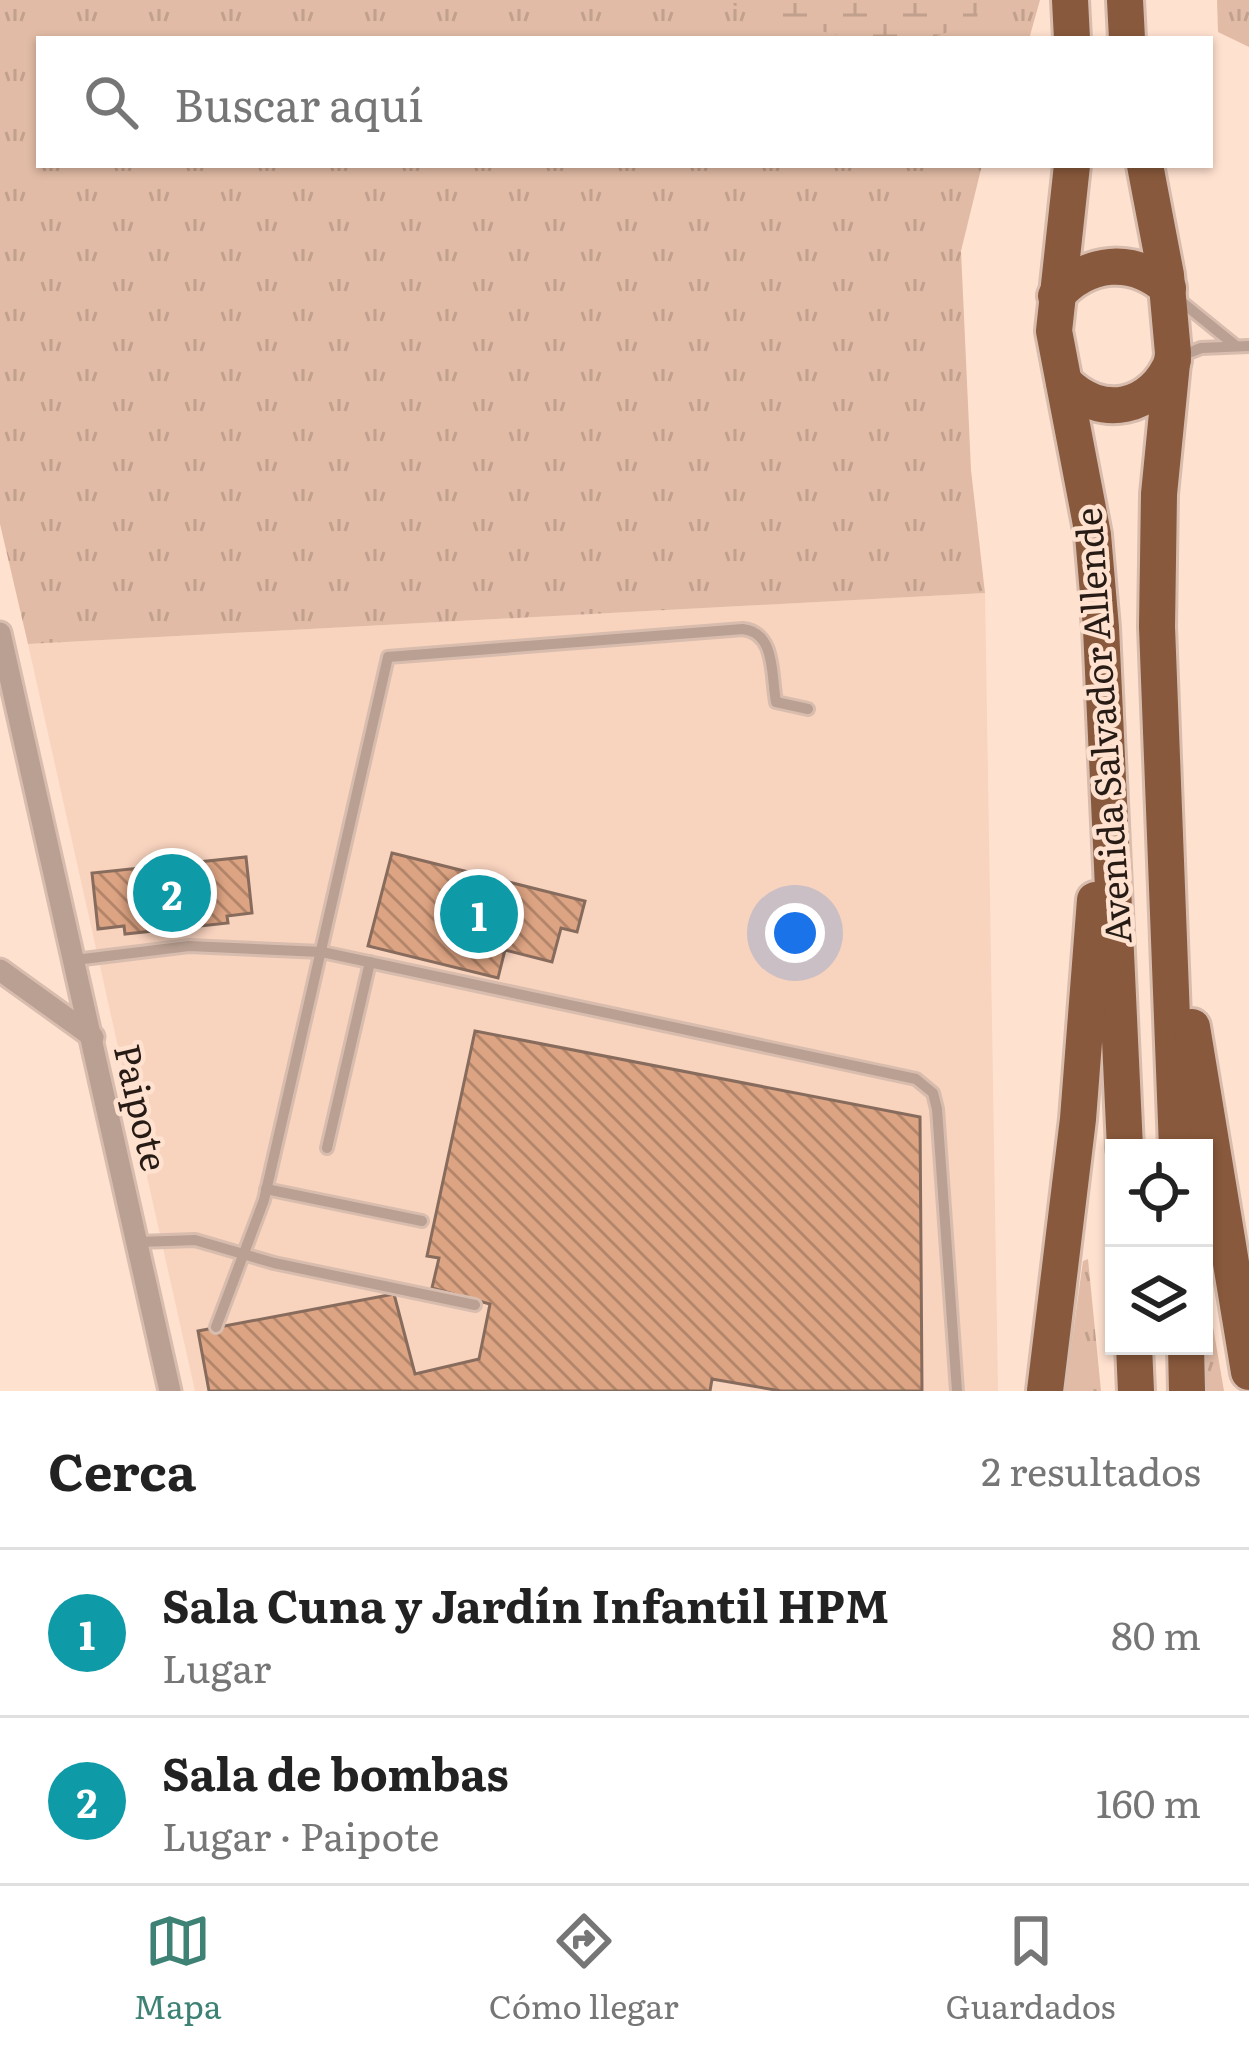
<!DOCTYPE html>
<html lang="es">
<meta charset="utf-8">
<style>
:root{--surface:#fff;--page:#f2f2f2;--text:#222;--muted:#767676;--line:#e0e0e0;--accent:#3e8275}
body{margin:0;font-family:Literata,serif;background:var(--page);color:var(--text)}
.controls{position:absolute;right:36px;bottom:36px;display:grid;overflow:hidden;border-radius:0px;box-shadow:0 3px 9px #0004}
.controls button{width:108px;height:108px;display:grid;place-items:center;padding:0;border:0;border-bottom:3px solid var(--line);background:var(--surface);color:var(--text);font:60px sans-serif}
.you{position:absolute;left:795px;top:933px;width:42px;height:42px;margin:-30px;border:9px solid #fff;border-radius:50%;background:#1a73e8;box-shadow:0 0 0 18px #1a73e833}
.badge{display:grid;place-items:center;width:78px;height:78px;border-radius:50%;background:var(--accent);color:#fff;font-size:39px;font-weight:700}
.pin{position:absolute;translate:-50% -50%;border:6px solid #fff;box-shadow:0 3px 12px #0006}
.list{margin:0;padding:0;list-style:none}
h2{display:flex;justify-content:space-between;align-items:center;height:156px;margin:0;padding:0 48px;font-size:51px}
h2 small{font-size:39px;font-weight:400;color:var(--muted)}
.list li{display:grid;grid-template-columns:78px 1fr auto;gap:36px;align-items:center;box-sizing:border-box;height:168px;padding:0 48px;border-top:3px solid var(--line)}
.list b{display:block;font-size:45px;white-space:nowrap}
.list p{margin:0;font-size:39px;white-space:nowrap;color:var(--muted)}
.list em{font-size:39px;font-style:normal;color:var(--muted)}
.icon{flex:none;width:66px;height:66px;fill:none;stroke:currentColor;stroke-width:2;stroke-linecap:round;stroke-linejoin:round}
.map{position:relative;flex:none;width:1249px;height:1391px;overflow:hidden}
.search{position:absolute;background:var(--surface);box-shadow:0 3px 9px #0004;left:36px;right:36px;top:36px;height:132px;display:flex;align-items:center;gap:30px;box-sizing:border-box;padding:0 42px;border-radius:0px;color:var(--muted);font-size:45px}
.sheet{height:492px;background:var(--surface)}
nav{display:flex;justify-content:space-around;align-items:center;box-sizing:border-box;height:168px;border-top:3px solid var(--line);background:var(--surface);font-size:33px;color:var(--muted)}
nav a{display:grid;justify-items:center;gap:6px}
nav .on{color:var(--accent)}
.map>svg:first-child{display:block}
</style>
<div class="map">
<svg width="1249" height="1391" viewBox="0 0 1249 1391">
<defs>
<pattern id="grass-tufts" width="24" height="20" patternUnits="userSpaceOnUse" patternTransform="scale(3)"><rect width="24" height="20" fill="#e1bba5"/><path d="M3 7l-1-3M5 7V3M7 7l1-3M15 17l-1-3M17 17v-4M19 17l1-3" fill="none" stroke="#c1a08d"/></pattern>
<pattern id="wetland-marsh" width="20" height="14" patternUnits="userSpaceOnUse" patternTransform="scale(3)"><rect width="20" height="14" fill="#e1bba5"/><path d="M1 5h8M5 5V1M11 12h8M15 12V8" fill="none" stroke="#c1a08d"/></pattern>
<pattern id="building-back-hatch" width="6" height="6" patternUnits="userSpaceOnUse" patternTransform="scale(3)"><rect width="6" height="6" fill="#dda483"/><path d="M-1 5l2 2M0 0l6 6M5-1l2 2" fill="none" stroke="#b3856a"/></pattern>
</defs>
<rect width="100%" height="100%" fill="#ffe1cf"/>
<polygon fill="#f8d3be" points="985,593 998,1391 195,1391 28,644"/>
<g fill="url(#grass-tufts)">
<polygon points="0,0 1040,0 1029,39 39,39 39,165 982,165 961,251 971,470 985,593 28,644 0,524"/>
<polygon points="1217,0 1249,0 1249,47 1218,32"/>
<polygon points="1088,1259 1101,1391 1065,1391 1083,1261"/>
<polygon points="1204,1274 1224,1391 1196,1391 1204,1346"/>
</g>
<path fill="url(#wetland-marsh)" d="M716 0H979L977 19C961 26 942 36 925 39 857 51 780 18 716 0Z"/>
<g fill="url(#building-back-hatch)" stroke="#876c5d" stroke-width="3">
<polygon points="392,853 585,901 577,932 561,928 552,962 505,950 498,978 368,946"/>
<polygon points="246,857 252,913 227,916 228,923 125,934 124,926 98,929 92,873"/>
<polygon points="475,1031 920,1117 922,1391 781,1391 712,1379 710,1391 209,1391 198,1331 394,1294 415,1374 479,1359 490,1304 432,1288 439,1258 427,1256"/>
</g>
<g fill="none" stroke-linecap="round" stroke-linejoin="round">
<g stroke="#d8bdae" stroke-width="16">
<g id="service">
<polyline points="1178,299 1236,346"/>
<polyline points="1181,356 1201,348 1249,346"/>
<polyline points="75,960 189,946 322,952 916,1079 933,1093 937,1109 957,1391"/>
<polyline points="327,1148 370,962"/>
<polyline points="266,1189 422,1221"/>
<polyline points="139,1242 195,1240 274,1263 475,1305"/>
<path d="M216 1327 264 1200 388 657 743 629C776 633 771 675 776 702L808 709"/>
</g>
</g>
<g stroke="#d8bdae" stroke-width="27">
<g id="minor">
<polyline points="0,633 170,1391"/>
<polyline points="0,970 93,1037"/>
</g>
</g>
<g stroke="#d8bdae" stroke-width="42">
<g id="trunk">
<polyline points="1070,0 1072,39"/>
<polyline points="1125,0 1127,39"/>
<polyline points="1072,165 1054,331 1093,535 1101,628 1125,1148"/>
<polyline points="1145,165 1166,275 1173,353 1159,494 1157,627 1177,1148"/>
<path d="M1056 296C1087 261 1132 256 1168 288"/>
<path d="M1064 382C1101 421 1154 409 1173 360"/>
<polyline points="1192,1027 1249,1372"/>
<polyline points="1134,1346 1136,1391"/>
<polyline points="1186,1346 1187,1391"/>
<polyline points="1045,1391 1078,1119 1095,900"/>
</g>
</g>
<use href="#service" stroke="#baa092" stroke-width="10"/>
<use href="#minor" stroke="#baa092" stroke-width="21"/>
<use href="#trunk" stroke="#88593c" stroke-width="36"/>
</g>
<g text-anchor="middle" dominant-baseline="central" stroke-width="9" stroke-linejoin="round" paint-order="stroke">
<g font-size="36" fill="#261b15" stroke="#ffe1cf">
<text transform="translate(1101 726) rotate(-94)">Avenida Salvador Allende</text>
<text transform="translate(143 1107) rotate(77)">Paipote</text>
</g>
</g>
</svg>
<div class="controls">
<button><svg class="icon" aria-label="locate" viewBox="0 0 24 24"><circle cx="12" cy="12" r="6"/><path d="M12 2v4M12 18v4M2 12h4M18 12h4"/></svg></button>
<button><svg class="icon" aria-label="layers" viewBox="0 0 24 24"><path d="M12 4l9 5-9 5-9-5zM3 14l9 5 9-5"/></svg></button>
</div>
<div class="you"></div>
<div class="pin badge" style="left:479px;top:914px;background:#0f9aa8">1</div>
<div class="pin badge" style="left:172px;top:893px;background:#0f9aa8">2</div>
<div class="search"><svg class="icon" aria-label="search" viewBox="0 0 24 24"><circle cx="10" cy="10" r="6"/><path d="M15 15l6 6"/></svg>Buscar aquí</div>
</div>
<section class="sheet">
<h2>Cerca<small>2 resultados</small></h2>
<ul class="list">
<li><span class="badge" style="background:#0f9aa8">1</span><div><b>Sala Cuna y Jardín Infantil HPM</b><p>Lugar</p></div><em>80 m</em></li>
<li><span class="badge" style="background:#0f9aa8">2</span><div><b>Sala de bombas</b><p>Lugar · Paipote</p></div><em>160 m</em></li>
</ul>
</section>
<nav>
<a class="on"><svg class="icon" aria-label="map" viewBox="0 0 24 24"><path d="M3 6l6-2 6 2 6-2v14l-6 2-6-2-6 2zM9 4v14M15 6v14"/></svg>Mapa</a>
<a><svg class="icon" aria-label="directions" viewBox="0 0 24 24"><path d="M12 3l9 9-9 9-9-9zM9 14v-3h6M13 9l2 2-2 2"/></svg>Cómo llegar</a>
<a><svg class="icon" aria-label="saved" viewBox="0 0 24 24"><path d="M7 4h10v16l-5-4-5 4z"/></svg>Guardados</a>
</nav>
